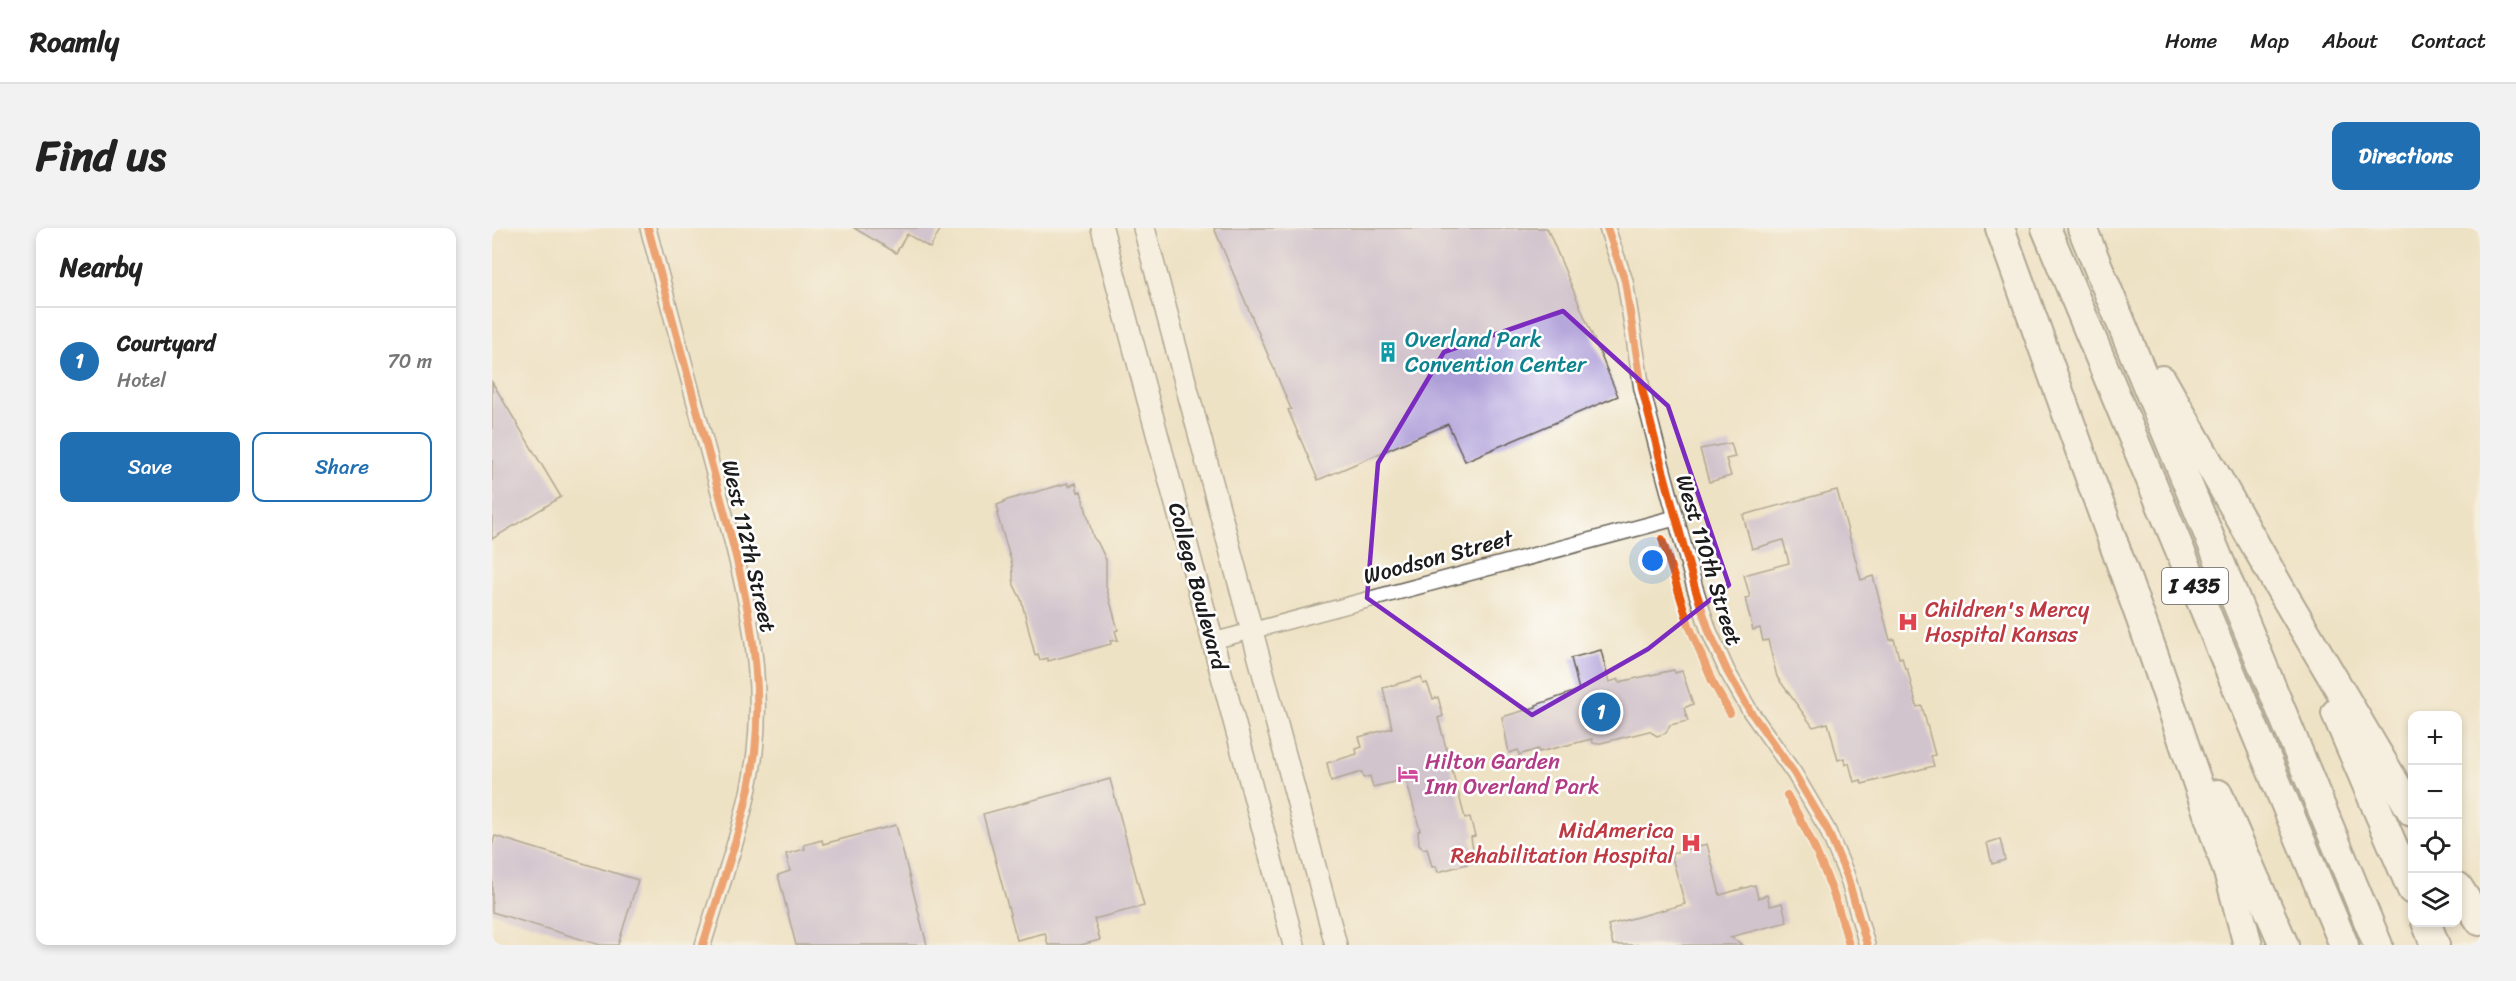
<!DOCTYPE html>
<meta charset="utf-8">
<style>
:root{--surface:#fff;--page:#f2f2f2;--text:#222;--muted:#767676;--line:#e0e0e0;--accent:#1f6fb2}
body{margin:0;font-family:Sriracha,sans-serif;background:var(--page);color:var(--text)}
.controls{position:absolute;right:18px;bottom:18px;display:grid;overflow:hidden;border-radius:12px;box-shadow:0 3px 9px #0003}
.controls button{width:54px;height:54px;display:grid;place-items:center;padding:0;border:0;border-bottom:2px solid var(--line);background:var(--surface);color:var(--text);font:30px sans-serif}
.you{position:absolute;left:1161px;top:333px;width:21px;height:21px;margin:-15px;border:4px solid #fff;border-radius:50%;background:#1a73e8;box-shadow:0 0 0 9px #1a73e833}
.badge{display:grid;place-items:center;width:39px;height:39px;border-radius:50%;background:var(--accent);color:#fff;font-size:20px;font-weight:700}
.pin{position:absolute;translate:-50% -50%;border:3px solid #fff;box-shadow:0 2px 6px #0006}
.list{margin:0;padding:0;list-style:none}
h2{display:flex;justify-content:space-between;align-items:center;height:78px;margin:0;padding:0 24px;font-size:26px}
h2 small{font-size:20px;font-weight:400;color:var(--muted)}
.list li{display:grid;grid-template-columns:39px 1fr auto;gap:18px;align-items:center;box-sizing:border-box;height:108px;padding:0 24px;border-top:2px solid var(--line)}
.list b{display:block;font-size:22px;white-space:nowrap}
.list p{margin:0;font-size:20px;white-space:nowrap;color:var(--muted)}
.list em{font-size:20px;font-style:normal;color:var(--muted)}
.actions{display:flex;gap:12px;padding:18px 24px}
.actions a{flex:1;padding:14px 0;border:2px solid var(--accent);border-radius:12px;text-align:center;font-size:21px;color:var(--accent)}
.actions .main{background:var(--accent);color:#fff}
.icon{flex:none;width:33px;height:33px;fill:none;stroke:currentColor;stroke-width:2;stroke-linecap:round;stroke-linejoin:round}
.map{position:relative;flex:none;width:1988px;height:717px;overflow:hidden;border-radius:12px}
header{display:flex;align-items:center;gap:36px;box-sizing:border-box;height:84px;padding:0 30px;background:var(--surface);border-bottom:2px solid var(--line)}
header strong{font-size:28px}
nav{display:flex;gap:33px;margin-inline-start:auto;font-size:21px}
.intro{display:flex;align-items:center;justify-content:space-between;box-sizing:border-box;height:144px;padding:0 36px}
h1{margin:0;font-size:42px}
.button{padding:15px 27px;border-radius:12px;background:var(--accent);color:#fff;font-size:21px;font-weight:700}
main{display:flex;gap:36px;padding:0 36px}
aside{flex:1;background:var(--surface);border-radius:12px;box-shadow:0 3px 9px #0003}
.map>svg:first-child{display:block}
</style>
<header>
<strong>Roamly</strong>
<nav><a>Home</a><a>Map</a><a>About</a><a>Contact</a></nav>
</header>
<div class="intro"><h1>Find us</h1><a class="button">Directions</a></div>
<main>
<aside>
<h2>Nearby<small></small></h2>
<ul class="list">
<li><span class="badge">1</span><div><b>Courtyard</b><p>Hotel</p></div><em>70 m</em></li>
</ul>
<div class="actions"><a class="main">Save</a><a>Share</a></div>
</aside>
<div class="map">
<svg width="1988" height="717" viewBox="0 0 1988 717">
<rect width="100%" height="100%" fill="#fff"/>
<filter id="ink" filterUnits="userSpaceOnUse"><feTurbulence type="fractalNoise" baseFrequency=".0167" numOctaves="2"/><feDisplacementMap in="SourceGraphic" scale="12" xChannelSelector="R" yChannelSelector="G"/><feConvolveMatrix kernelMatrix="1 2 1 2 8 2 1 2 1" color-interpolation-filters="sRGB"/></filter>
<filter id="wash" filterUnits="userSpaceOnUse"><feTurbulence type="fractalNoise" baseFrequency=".008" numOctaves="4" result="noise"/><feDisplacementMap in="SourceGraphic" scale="24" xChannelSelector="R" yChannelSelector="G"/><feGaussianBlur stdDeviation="1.35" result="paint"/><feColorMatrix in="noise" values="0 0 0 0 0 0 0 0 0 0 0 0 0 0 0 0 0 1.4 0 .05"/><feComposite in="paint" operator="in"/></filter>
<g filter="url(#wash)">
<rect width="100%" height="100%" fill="#eee2c4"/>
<g id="blocks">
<g fill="#af9fd8">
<polygon points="362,0 449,0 438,20 415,6 404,25"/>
<polygon points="722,0 1055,0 1126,168 973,233 956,196 826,252 796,182 799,181"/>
<polygon points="0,154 69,269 0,311"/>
<polygon points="1239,215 1243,229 1234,231 1239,248 1217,254 1208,221"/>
<polygon points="576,255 577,258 584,255 586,264 589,263 601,309 606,315 614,332 614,358 626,402 623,403 626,412 618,413 619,416 556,433 556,430 548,432 546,426 543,427 529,371 522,357 520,336 505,286 507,285 505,277 513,274 512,273"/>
<polygon points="1345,262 1369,352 1381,348 1398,412 1402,411 1407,430 1410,429 1413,441 1415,440 1425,479 1430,478 1443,527 1439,528 1442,538 1370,556 1369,552 1362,554 1357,535 1353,537 1352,530 1346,532 1336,495 1321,499 1285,449 1276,412 1271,413 1268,400 1261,402 1253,370 1258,369 1252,347 1297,335 1291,312 1260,321 1251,287"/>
<polygon points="1109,422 1117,454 1127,451 1127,454 1182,442 1183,445 1190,443 1201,476 1192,480 1196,493 1178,497 1174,505 1165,508 1157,503 1105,516 1101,515 1100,511 1047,524 1046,521 1027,527 1026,522 1017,525 1010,489 1044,479 1044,477 1087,462 1079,430"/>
<polygon points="929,449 931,456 935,455 941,471 946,469 951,488 946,490 973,590 978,589 983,608 979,609 982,628 977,629 979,635 946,644 944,638 940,639 935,620 931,621 927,616 926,603 928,602 914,551 881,559 878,548 872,550 870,544 839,553 835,535 865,526 864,521 870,519 867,509 900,500 891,460"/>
<polygon points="618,551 652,678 602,691 608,712 589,717 556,717 553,705 525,712 491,586"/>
<polygon points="404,597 435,717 304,717 286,647 298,643 294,626 313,621 312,617 330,612 331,616"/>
<polygon points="3,608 146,652 126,717 108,717 0,684 0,618"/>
<polygon points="1508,611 1513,632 1500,636 1495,615"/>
<polygon points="1215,616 1228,667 1263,657 1266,670 1275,667 1278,678 1290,675 1295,694 1238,709 1251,717 1121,717 1116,697 1193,676 1179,626"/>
</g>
</g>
</g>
<g filter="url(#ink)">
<use href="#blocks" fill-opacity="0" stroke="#666157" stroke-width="1.5"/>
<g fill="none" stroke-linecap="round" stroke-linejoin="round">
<g stroke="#666157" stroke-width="18">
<g id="minor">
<path d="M156 0C178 81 199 161 221 242 246 335 274 426 263 524 255 589 230 654 211 717"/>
<polyline points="1115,0 1133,53 1150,161 1169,235 1203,360 1217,403 1235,443 1258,483 1302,545 1335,601 1355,648 1375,717"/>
<polyline points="721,413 1183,290"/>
</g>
</g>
<g stroke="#666157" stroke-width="24">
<g id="secondary">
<polyline points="610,0 802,717"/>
<polyline points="652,0 844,717"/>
</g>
</g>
<g stroke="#666157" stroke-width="32">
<g id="motorway">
<polyline points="1508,0 1660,422 1739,653 1756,717"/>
<polyline points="1554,0 1852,717"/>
<polyline points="1590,0 1886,717"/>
<polyline points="1670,152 1786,357 1920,584"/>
<polyline points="1844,485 1920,662"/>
<polyline points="1726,566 1792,717"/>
<polyline points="1966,659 1988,693"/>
<polyline points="1934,694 1943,717"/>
</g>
</g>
<use href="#minor" stroke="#fff" stroke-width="15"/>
<use href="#secondary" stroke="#fff" stroke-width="21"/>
<use href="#motorway" stroke="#fff" stroke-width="28"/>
<g stroke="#fff" stroke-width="11">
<g id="cycleway">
<path d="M156 0C178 81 199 161 221 242 246 335 274 426 263 524 255 589 230 654 211 717"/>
<polyline points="1115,0 1133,53 1150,161 1169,235 1203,360 1217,403 1235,443 1258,483 1302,545 1335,601 1355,648 1375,717"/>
<polyline points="1170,311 1197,397 1220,453 1238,485"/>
<path d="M1295 567C1323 615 1343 663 1357 717"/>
</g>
</g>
<use href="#cycleway" stroke="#e8590c" stroke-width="8"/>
</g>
</g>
<path d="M0 0H1988V717H0ZM1071 83 1176 178 1237 357 1156 421 1040 487 875 370 886 235 952 124Z" fill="#eee2c4" fill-opacity=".55" fill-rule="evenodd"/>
<path fill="none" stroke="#7b2cbf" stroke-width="4.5" stroke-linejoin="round" d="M1071 83 1176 178 1237 357 1156 421 1040 487 875 370 886 235 952 124Z"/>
<defs>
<g id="building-bare" transform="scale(1.62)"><path d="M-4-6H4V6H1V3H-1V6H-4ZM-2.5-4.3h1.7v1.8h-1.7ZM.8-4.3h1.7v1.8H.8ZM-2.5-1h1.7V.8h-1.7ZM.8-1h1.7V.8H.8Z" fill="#0f9aa8" stroke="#fff" stroke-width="2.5" paint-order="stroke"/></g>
<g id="hospital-bare" transform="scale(1.62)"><path d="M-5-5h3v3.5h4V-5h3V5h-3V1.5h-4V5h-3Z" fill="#e0444e" stroke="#fff" stroke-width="2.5" paint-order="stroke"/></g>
<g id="hotel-bare" transform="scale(1.62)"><path d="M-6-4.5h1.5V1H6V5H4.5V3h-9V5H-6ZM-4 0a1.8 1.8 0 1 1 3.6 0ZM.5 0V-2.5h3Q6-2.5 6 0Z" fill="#d1479c" stroke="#fff" stroke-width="2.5" paint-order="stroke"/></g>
</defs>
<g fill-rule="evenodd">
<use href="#building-bare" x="896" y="124"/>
<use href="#hospital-bare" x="1416" y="394"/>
<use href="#hotel-bare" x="916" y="546"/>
<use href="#hospital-bare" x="1199" y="615"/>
</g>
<g text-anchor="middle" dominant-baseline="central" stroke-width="5" stroke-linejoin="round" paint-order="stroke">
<rect fill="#fff" stroke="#606060" stroke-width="1.5" x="1670" y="340" width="66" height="36" rx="4.5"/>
<g font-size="21" font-weight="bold" fill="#1c1c1c">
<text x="1703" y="358">I 435</text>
</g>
<g font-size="22" fill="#0d838f" stroke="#fff" text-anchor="start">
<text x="913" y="111">Overland Park<tspan x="913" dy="25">Convention Center</tspan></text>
</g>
<g font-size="22" fill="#1c1c1c" stroke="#fff">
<text transform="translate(257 318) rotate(77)">West 112th Street</text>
<text transform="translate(946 329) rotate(-15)">Woodson Street</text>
<text transform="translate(1217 332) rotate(73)">West 110th Street</text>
<text transform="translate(706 358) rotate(75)">College Boulevard</text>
</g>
<g font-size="22" fill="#be3a42" stroke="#fff" text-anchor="start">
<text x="1433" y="381">Children's Mercy<tspan x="1433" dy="25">Hospital Kansas</tspan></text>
<text x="1182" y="602" text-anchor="end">MidAmerica<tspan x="1182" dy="25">Rehabilitation Hospital</tspan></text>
</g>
<g font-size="22" fill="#b23c85" stroke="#fff" text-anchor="start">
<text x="933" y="533">Hilton Garden<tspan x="933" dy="25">Inn Overland Park</tspan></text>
</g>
</g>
</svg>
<div class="controls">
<button>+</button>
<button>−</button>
<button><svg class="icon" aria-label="locate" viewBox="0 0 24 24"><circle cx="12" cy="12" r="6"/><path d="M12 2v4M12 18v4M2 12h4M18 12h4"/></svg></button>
<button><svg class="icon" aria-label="layers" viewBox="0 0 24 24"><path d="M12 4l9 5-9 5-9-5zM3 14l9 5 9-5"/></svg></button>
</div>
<div class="you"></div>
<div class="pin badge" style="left:1109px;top:484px">1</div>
</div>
</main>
